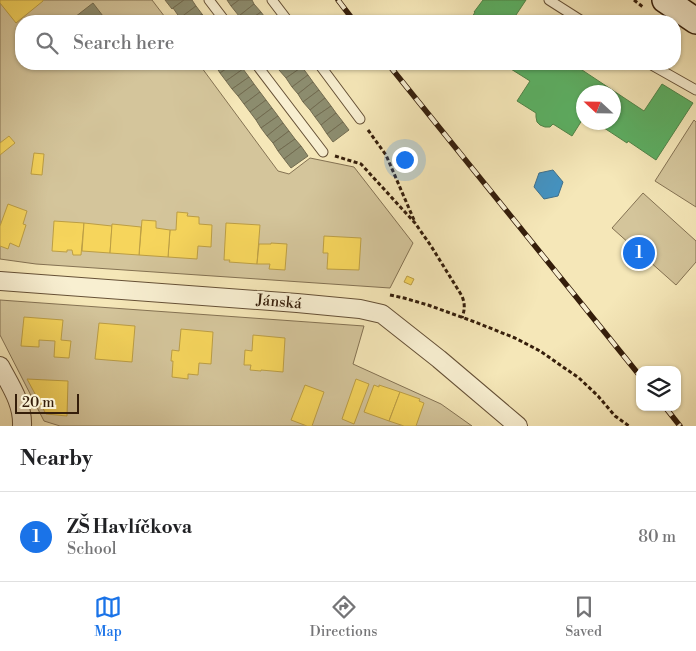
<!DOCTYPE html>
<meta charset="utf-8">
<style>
:root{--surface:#fff;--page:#f2f2f2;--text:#202124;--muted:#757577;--line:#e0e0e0;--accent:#1a73e8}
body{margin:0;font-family:"Libre Bodoni",serif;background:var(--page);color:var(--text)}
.controls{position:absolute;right:15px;bottom:15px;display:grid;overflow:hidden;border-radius:10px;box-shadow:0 1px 4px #0004}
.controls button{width:45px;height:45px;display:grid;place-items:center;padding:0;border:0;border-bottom:1px solid var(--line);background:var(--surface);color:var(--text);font:25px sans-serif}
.compass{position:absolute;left:576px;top:85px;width:45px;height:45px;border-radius:50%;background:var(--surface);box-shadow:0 1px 4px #0004;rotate:292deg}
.scale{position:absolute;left:15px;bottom:12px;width:64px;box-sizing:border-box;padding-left:5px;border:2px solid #351e0b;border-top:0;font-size:14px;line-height:18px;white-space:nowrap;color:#351e0b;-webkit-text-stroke:4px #f8efd1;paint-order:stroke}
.you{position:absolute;left:404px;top:159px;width:18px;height:18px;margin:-12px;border:4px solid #fff;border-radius:50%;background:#1a73e8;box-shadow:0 0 0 8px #1a73e833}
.badge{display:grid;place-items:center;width:32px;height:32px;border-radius:50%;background:var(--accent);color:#fff;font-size:16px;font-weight:700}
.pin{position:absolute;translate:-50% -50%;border:2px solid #fff;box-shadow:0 1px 5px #0006}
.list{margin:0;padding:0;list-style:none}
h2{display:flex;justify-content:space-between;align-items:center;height:65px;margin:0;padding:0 20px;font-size:21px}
h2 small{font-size:16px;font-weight:400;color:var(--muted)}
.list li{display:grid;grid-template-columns:32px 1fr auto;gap:15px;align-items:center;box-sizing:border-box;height:90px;padding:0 20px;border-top:1px solid var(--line)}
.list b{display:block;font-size:19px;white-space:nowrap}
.list p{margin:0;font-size:16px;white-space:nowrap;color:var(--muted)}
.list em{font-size:16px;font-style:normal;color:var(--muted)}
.icon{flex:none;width:28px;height:28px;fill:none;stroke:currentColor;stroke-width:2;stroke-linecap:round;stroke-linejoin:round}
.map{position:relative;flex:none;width:696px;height:426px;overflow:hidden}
.search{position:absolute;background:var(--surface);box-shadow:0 1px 4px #0004;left:15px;right:15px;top:15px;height:55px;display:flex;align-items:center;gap:12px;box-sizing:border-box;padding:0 18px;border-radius:20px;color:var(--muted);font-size:19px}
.sheet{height:155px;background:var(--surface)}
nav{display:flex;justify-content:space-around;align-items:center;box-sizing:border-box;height:70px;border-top:1px solid var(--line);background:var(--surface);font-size:14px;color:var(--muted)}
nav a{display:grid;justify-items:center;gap:2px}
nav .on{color:var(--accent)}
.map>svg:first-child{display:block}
</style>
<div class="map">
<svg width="696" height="426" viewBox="0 0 696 426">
<rect width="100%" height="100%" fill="#f5e7b8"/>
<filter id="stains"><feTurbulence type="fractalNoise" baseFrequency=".004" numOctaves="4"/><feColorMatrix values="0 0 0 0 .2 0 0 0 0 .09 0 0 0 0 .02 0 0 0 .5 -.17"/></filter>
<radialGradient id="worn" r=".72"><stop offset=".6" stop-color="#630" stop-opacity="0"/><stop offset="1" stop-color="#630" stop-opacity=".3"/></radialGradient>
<g fill="#d4c59b" stroke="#847253">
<polygon points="0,0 152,0 168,21 21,21 21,64 199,64 278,171 289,174 310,158 354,167 413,243 390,288 36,264 0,259"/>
<polygon points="694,120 696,122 696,207 655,181"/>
<polygon points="643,193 696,241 696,262 676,285 612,228"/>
<polygon points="0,300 364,326 353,364 441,404 472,426 60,426 44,421 0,335"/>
</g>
<g fill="#f6d55c" stroke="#bc9e44">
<polygon points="0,0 43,0 43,1 16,23 0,3"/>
<polygon points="9,136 15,143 0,155 0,143"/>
<polygon points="34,153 44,154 42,175 31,174"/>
<polygon points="8,204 27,211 23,224 26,225 19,247 10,243 8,249 0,246 0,226"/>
<polygon points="177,212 188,213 187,216 199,217 199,224 212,225 211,247 198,246 197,259 168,257 170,230 176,230"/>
<polygon points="142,220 156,221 156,228 170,230 168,257 139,255"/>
<polygon points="54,221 84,223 81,255 73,255 72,250 67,250 67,252 52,251"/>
<polygon points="84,223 112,226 110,253 82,251"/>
<polygon points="226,223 260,225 257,264 229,262 230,260 224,260"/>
<polygon points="112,224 141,227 139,255 110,253"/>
<polygon points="324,236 361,238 359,270 327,269 328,253 323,253"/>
<polygon points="271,243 287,244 285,270 269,269 270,264 257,264 259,244 271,244"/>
<polygon points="407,276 414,279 411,285 404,282"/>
<polygon points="24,317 63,320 61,340 71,341 69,358 54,357 55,341 39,340 39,347 21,346"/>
<polygon points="99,323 135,326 132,362 95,359"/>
<polygon points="181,329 213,332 211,364 199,363 198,375 188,374 188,379 172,377 173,361 171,361 172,350 179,351"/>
<polygon points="253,335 285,338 283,372 261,370 261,371 250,370 251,365 244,365 245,350 252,351"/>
<polygon points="27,379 68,381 67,416 46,414"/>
<polygon points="356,379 369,384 354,424 342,419"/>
<polygon points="305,385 324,392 312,426 307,426 291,420"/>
<polygon points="374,385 379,387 379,385 400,392 389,421 364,412"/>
<polygon points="400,392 420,399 419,401 424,403 416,426 404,426 389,421"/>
</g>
<polygon fill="#4393c3" stroke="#3f708c" points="553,170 563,182 558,196 544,199 534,187 539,173"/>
<g fill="#5aae61" stroke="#4f8347">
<polygon points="483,0 526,0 512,21 470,21 475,12 474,12"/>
<polygon points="503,64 573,64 644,111 662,84 693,103 656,160 628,141 627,143 595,122 614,122 614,92 584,92 584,117 572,136 553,124 550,127 545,127 540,125 537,122 536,117 536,113 517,101 530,81"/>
</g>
<g fill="#8c8c6e" stroke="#726b50">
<polygon points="165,0 184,0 172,9"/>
<polygon points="184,0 192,0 196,6 180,18 173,8"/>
<polygon points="227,0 239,0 231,6"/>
<polygon points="239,0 252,0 254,4 239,16 231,6"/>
<polygon points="93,3 106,20 104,21 79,21 75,17"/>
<polygon points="254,4 261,12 248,21 243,21 239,16"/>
<polygon points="196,6 202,14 193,21 182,21 180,18"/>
<polygon points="261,12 267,20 265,21 248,21"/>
<polygon points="202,14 208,21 193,21"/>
<polygon points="217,64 233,64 220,73 215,65"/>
<polygon points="233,64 239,64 243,69 226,81 220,73"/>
<polygon points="275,64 288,64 279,70"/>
<polygon points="288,64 299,64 302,67 286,78 279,70"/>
<polygon points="302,67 308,75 292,87 286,78"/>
<polygon points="243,69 249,77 232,89 226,81"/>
<polygon points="308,75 313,82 298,94 292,87"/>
<polygon points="249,77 254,84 238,96 232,89"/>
<polygon points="313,82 319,90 303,102 298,94"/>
<polygon points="254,84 260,92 244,104 238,96"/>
<polygon points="319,90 325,98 310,110 303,102"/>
<polygon points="260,92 266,100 250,112 244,104"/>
<polygon points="325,98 331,106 315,117 310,110"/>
<polygon points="266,100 272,108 256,120 250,112"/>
<polygon points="331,106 336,113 321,125 315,117"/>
<polygon points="272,108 278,116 261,128 256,120"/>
<polygon points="336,113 343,122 327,134 321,125"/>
<polygon points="278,116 283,123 267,136 261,128"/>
<polygon points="343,122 349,130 333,142 327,134"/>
<polygon points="283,123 289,131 273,143 267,136"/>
<polygon points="289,131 295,139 278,151 273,143"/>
<polygon points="295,139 301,146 284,159 278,151"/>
<polygon points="301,146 308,156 291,168 284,159"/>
</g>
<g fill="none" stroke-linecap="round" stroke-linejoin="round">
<g stroke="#655036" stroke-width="11">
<g id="lane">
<polyline points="209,0 225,21"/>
<polyline points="272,0 288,21"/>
<polyline points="549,0 582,21"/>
<polyline points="256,64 323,152"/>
<polyline points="319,64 360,119"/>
<polyline points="650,64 696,90"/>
</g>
</g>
<g stroke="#655036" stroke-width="20">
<g id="street">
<polyline points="0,281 297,303 360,309 382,314 439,359 518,426"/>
<path d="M0 366C10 385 23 403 22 426"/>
</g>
</g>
<g stroke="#351e0b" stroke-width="28">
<polyline id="secondary" points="665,0 696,21"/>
</g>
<g stroke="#351e0b" stroke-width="3" stroke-dasharray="4 2.5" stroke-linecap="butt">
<polyline points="634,0 643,7"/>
<polyline points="368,130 386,155 414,220"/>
<path d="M335 156 361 164 415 223 431 246 462 296C465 304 465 309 462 318"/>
<polyline points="390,295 404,298 428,305 475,322 515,338 540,351 579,378 598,396 615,416 629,426"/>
</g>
<use href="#lane" stroke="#f8efd1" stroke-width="9"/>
<use href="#street" stroke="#f8efd1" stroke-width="18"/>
<use href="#secondary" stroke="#f8efd1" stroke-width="25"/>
<g stroke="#351e0b" stroke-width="5.5">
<g id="rail">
<polyline points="338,0 354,21"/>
<polyline points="388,64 640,376"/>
<polyline points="665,407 680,426"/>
</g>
</g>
<use href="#rail" stroke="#f8efd1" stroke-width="4" stroke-dasharray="11" stroke-linecap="butt"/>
</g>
<g text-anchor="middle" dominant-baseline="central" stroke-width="5" stroke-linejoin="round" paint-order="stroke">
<g font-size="15" fill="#351e0b" stroke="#f8efd1">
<text transform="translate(279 302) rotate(5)">Jánská</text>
</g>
</g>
<rect width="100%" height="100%" filter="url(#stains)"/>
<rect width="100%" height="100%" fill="url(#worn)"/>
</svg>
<div class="controls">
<button><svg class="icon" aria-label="layers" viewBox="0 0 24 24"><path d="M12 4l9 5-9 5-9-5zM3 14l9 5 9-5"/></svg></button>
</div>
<svg class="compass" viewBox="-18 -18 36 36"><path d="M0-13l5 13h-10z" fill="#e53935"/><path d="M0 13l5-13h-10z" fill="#757577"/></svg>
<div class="scale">20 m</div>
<div class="you"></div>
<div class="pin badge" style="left:639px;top:253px">1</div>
<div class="search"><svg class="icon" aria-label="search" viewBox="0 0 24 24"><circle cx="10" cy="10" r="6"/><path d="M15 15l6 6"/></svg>Search here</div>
</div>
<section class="sheet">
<h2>Nearby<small></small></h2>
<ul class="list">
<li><span class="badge">1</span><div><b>ZŠ Havlíčkova</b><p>School</p></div><em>80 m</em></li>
</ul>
</section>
<nav>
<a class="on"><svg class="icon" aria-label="map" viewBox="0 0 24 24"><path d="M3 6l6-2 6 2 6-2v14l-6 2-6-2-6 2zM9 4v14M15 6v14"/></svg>Map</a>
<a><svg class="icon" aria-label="directions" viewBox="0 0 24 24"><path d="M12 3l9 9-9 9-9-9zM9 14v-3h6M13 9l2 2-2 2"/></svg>Directions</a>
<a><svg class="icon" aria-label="saved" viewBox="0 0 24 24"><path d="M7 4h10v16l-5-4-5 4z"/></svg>Saved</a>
</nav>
